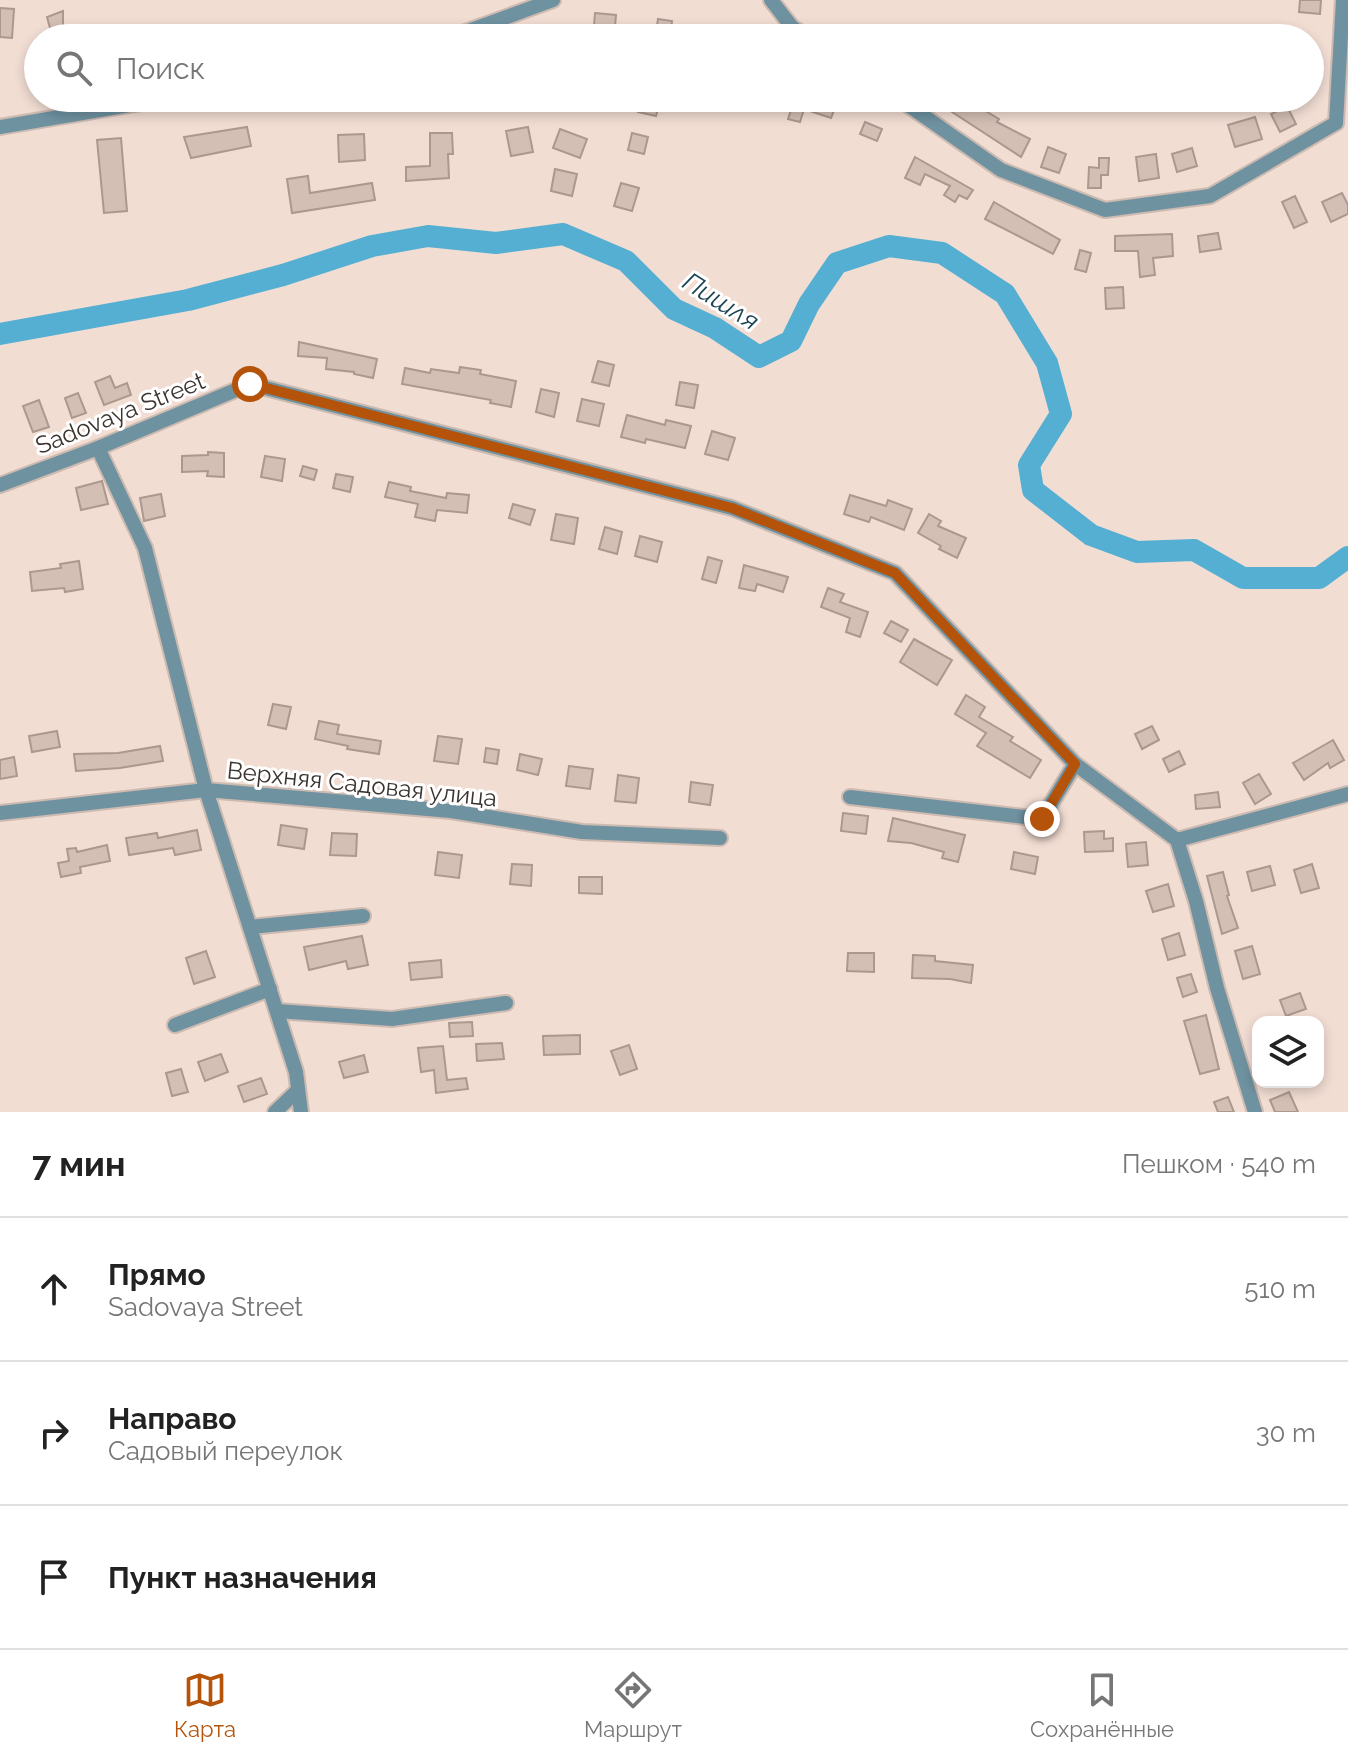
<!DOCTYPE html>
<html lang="ru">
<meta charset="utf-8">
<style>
:root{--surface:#fff;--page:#f2f2f2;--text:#222;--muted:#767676;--line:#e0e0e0;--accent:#b45309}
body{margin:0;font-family:Raleway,sans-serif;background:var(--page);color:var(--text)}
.controls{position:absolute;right:24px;bottom:24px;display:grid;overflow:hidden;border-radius:16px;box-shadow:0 4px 12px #0003}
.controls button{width:72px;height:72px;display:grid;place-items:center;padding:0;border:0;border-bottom:2px solid var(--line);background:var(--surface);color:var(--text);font:40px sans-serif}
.stop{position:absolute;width:24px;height:24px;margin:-18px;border:6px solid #b45309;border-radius:50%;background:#fff}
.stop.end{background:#b45309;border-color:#fff;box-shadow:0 2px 8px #0008}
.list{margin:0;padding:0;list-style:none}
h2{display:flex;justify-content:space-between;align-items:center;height:104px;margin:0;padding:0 32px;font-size:34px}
h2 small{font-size:26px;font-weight:400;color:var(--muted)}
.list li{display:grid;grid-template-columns:52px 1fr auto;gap:24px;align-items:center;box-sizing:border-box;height:144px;padding:0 32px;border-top:2px solid var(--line)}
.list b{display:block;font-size:30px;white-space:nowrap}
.list p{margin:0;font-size:26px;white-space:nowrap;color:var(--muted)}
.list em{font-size:26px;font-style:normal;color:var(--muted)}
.icon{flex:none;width:44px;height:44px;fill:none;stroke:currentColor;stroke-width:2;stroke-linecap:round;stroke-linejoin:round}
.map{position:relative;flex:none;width:1348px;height:1112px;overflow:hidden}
.search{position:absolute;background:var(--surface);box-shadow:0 4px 12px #0003;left:24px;right:24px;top:24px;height:88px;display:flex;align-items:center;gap:20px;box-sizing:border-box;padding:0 28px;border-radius:44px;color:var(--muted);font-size:30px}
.sheet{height:536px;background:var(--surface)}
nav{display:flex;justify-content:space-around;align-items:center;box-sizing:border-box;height:112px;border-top:2px solid var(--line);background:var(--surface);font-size:22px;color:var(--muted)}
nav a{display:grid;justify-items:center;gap:4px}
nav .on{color:var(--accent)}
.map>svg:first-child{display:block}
</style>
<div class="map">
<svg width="1348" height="1112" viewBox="0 0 1348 1112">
<rect width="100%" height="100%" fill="#f2ddd3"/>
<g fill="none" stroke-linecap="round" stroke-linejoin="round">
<polyline stroke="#55afd2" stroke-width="22" points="0,334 188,300 283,275 372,246 428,236 496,243 563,234 626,261 674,309 715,328 759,357 791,341 809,304 837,263 889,246 942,253 1005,294 1047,363 1061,414 1029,465 1033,490 1091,535 1137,552 1194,550 1243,578 1319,578 1348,557"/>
</g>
<g fill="#d4bfb5" stroke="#ab988e" stroke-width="2">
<polygon points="1300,0 1321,0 1320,14 1299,12"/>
<polygon points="0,8 14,9 12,38 0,37"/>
<polygon points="63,11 63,28 50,28 47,17"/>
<polygon points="595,13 616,15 614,38 593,38"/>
<polygon points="658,19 672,21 670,38 655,38"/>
<polygon points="642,98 661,98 656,116 638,112"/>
<polygon points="772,98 832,98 838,100 831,118 804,109 800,122 788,119 792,107"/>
<polygon points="953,98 964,98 999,119 997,122 1030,139 1021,157 946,108"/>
<polygon points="1287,106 1296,124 1280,132 1271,114"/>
<polygon points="1255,117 1262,139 1235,147 1228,125"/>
<polygon points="865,122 882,129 877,141 860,134"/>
<polygon points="247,127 251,146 191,158 184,137"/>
<polygon points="528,127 533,152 511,156 506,131"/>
<polygon points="560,129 587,139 580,158 553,148"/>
<polygon points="430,133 452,133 453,154 448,154 449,178 406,181 406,167 430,166"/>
<polygon points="632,133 648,137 644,154 628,150"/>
<polygon points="364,134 365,160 339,162 338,135"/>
<polygon points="121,138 127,211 104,213 97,140"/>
<polygon points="1048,147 1066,154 1059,173 1041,167"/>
<polygon points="1192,148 1197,166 1177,172 1172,154"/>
<polygon points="1156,154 1159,178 1139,181 1136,157"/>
<polygon points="915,157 973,190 967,199 959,195 955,202 944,195 950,186 925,174 920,185 905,178"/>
<polygon points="1099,158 1109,158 1108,175 1101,175 1101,188 1088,188 1089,167 1099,168"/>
<polygon points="555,169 577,174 572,196 551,191"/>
<polygon points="308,176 310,193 372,183 375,200 292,213 287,179"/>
<polygon points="621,183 639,188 632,211 614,206"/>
<polygon points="1342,193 1348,205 1348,214 1331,222 1322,202"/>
<polygon points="1295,196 1307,222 1294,228 1282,202"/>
<polygon points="994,202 1060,240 1053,254 985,219"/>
<polygon points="1218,233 1221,249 1200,252 1198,236"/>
<polygon points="1172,234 1173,256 1153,258 1155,275 1140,277 1138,251 1115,251 1115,236"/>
<polygon points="1080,250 1091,253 1086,272 1075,269"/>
<polygon points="1123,287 1124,308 1106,309 1105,288"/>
<polygon points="299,342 377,359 373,378 354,374 354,372 326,369 327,358 298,356"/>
<polygon points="598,361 614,365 609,386 592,382"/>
<polygon points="460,367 481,370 480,374 516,381 511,407 490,403 491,400 402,384 405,368 430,373 431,369 459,373"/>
<polygon points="110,376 115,388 127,383 131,395 104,405 95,382"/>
<polygon points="680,382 698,385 694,408 676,405"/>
<polygon points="541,389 559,393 554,417 536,412"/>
<polygon points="78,393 86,413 72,418 65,398"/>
<polygon points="582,399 604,404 599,426 577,421"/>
<polygon points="39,400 49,427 33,432 23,406"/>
<polygon points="627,415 665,425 666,420 691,426 685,448 646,439 645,443 621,437"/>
<polygon points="712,431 735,438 728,460 705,454"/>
<polygon points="208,452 224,453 224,477 207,476 208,471 182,472 182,456 208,455"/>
<polygon points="265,456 285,459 282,481 261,477"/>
<polygon points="303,466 317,470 314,480 300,476"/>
<polygon points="336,474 353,477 350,492 333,488"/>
<polygon points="102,481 108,504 81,510 76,488"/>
<polygon points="389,482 411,487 410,491 446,498 447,493 469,495 467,513 437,510 435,521 415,517 418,504 385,497"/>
<polygon points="161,494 165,516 144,521 140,498"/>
<polygon points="850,495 886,506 888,500 912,509 904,530 871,517 869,522 844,514"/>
<polygon points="513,504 535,510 530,525 509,518"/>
<polygon points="556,514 578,518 574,544 551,540"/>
<polygon points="929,514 941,521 938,526 966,538 957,558 939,549 941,546 918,533"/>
<polygon points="605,527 622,532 617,554 599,549"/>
<polygon points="640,536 662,542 657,562 635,556"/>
<polygon points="708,557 722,561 716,583 702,579"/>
<polygon points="79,561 83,589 65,592 64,588 32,591 30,572 61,568 60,564"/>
<polygon points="744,565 788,577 783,592 757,584 755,591 739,588"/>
<polygon points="828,588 844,594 840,602 868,612 860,637 846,632 850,618 821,607"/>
<polygon points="891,621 908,630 901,642 884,633"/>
<polygon points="914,639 952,660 937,685 900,662"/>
<polygon points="966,695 985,707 979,717 1013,737 1010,741 1041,760 1030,778 977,746 986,733 955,714"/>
<polygon points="273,704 291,707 286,729 268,725"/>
<polygon points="319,721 339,725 337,734 381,741 379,754 347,749 348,746 315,739"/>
<polygon points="1152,726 1159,740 1142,749 1135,734"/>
<polygon points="57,731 60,747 32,752 29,736"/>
<polygon points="438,736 462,739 458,764 434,761"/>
<polygon points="1333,740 1344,760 1330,768 1328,763 1304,780 1293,763"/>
<polygon points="160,746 163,761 120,768 76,771 74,754 118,753"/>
<polygon points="486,748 499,750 497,764 484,762"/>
<polygon points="1179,751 1185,764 1169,772 1163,759"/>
<polygon points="520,754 542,759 538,775 517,770"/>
<polygon points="14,757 17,776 0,779 0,760"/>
<polygon points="569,766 593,769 590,789 566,786"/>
<polygon points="1259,774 1271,794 1255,804 1243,783"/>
<polygon points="618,775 639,778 636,803 615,801"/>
<polygon points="691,782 713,785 710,805 689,802"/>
<polygon points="1218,792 1220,807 1196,809 1195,795"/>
<polygon points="843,813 868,816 866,834 841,831"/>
<polygon points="893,818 965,835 958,862 942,858 944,852 911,843 888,841"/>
<polygon points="281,825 307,829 304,849 278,845"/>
<polygon points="197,830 201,850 175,855 173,848 129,855 126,838 157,833 158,838"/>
<polygon points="1104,831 1104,839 1113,838 1113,851 1085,852 1084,832"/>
<polygon points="332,833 357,834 356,856 330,855"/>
<polygon points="1146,842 1148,865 1128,867 1126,844"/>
<polygon points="107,845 110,861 80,867 81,873 61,877 58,863 69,861 67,849 76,848 77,852"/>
<polygon points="438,852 462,855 459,878 435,875"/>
<polygon points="1014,852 1038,857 1035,874 1011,869"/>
<polygon points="512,864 532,865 531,886 510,884"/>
<polygon points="1312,864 1319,888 1301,893 1294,870"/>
<polygon points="1270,866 1275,885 1252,891 1247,872"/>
<polygon points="1223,872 1229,895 1227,896 1238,928 1222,934 1207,876"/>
<polygon points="579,877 602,877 602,894 579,893"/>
<polygon points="1168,884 1174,906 1153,912 1146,891"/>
<polygon points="1179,933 1185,955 1168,960 1162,939"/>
<polygon points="362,936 368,965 348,969 346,961 309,970 304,947"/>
<polygon points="1252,946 1260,974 1243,979 1235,951"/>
<polygon points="206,951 215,977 194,984 186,958"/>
<polygon points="848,953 874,953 874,972 847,971"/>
<polygon points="913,955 935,956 935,961 973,965 971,983 950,979 912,978"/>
<polygon points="441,960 442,977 411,980 409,963"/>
<polygon points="1191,974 1197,992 1183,997 1177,978"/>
<polygon points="1300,993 1306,1009 1286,1016 1280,1000"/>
<polygon points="1206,1015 1219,1069 1200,1074 1184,1021"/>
<polygon points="472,1022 473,1036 450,1037 449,1023"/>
<polygon points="580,1035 580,1054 544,1055 543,1036"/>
<polygon points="502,1043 504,1059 477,1061 476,1044"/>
<polygon points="629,1045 637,1069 620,1075 611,1051"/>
<polygon points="443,1046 447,1080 466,1078 468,1089 436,1093 434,1070 421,1072 418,1048"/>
<polygon points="221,1054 228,1072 205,1081 198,1062"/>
<polygon points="364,1055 368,1072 344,1078 339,1062"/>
<polygon points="181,1069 188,1092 172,1096 166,1073"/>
<polygon points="261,1078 267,1094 244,1102 238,1086"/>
<polygon points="1289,1092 1298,1112 1275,1112 1270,1100"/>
<polygon points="1228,1097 1234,1112 1218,1112 1214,1102"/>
</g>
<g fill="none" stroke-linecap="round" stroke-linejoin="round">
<g stroke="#cdbbb2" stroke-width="18">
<g id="minor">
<polyline points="771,0 792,27 808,38"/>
<polyline points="449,38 553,0"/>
<polyline points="898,98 1001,170 1105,210 1210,196 1336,123 1343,0"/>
<polyline points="0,127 171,98"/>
<polyline points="98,448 145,548 206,790 296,1072 301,1112"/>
<polyline points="0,485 98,448 250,384 732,508 895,573 1075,764 1177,840"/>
<polyline points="850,797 1042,819 1075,764"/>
<polyline points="0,813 206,790 451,811 582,832 720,838"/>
<polyline points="1177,840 1196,901 1217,988 1255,1112"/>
<polyline points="1177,840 1348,794"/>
<polyline points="250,927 363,916"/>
<polyline points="277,1011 392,1019 506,1003"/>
<polyline points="175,1025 270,989"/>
<polyline points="275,1112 298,1090"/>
</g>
</g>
<use href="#minor" stroke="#6f92a1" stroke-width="14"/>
</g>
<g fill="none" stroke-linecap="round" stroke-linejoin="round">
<polyline stroke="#b45309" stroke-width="10" points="250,384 732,508 895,573 1075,764 1042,819"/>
</g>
<g text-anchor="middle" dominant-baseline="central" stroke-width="6" stroke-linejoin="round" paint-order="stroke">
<g font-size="24" fill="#3b332f" stroke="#fff">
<text transform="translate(120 413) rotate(-22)">Sadovaya Street</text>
<text transform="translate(362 784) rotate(6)">Верхняя Садовая улица</text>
</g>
<g font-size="26" font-style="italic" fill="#1e4655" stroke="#fff">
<text transform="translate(721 301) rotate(32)">Пишля</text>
</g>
</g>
</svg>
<div class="controls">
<button><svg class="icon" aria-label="layers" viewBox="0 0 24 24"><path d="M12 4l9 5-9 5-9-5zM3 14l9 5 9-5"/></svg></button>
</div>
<div class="stop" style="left:250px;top:384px"></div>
<div class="stop end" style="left:1042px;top:819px"></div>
<div class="search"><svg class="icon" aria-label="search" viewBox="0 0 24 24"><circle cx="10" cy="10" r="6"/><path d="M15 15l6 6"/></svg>Поиск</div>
</div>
<section class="sheet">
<h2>7 мин<small>Пешком · 540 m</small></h2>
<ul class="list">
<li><svg class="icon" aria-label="ahead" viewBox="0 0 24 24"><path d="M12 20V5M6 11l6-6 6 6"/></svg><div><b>Прямо</b><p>Sadovaya Street</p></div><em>510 m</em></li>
<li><svg class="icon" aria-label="right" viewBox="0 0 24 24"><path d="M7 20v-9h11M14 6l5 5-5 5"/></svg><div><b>Направо</b><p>Садовый переулок</p></div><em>30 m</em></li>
<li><svg class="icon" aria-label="arrive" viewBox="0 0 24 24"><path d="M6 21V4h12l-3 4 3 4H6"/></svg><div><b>Пункт назначения</b></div></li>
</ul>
</section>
<nav>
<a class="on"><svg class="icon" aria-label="map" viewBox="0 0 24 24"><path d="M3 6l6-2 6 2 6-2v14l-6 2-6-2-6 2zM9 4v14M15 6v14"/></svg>Карта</a>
<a><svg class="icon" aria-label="directions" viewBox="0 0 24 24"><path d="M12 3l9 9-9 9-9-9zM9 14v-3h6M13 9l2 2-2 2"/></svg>Маршрут</a>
<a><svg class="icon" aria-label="saved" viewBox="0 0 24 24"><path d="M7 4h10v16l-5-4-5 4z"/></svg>Сохранённые</a>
</nav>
